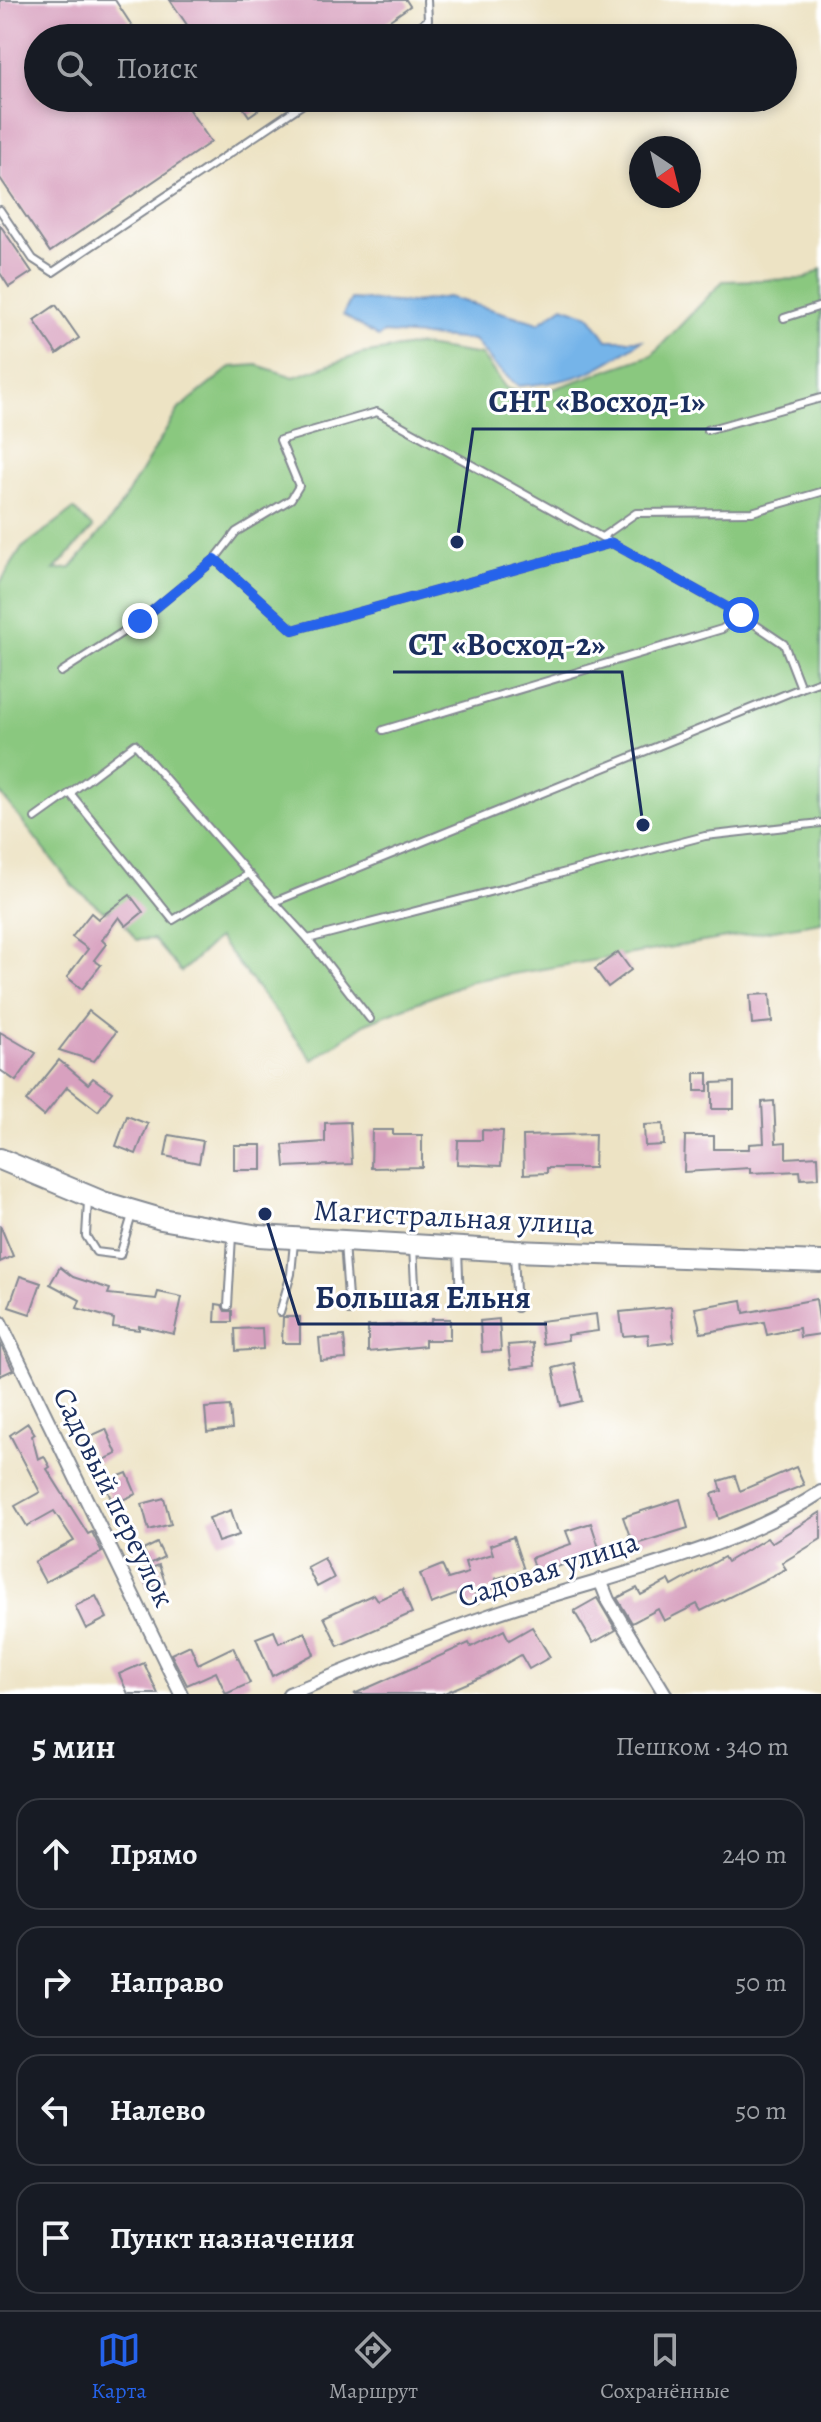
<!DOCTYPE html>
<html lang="ru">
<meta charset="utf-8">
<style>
:root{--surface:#171b24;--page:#242831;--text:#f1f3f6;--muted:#9ea1a6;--line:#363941;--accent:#2563eb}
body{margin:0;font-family:Alegreya,serif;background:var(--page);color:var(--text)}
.compass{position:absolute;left:629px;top:136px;width:72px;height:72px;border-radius:50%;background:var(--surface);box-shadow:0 4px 12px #0003;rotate:145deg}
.stop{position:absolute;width:24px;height:24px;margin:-18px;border:6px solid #2563eb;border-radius:50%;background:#fff}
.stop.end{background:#2563eb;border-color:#fff;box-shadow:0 2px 8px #0008}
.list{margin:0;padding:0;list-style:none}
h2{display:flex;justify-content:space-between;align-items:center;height:104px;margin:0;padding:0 32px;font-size:34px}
h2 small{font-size:26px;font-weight:400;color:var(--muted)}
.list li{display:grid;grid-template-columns:52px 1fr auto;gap:24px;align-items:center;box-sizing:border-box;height:112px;margin:0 16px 16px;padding:0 16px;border:2px solid var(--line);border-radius:24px}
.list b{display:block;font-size:30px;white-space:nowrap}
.list em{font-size:26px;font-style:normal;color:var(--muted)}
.icon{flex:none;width:44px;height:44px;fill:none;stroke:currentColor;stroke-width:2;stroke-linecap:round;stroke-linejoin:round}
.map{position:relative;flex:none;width:821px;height:1694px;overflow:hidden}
.search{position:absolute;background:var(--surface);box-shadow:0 4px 12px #0003;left:24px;right:24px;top:24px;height:88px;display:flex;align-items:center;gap:20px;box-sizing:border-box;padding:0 28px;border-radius:44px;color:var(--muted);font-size:30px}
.sheet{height:616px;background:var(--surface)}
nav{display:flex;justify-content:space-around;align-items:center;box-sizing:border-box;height:112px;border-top:2px solid var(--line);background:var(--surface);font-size:22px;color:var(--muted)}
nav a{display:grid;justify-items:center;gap:4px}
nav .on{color:var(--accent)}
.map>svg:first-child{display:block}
</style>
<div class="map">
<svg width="821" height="1694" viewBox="0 0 821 1694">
<rect width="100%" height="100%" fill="#fff"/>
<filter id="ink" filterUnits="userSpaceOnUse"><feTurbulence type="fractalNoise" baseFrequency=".0125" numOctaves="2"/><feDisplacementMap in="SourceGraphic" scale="16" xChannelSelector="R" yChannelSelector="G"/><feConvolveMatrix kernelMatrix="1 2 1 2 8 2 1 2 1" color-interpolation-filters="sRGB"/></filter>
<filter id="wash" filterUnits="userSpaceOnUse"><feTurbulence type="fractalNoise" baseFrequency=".006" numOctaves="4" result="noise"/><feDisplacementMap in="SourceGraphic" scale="32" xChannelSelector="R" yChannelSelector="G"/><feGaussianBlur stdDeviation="1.8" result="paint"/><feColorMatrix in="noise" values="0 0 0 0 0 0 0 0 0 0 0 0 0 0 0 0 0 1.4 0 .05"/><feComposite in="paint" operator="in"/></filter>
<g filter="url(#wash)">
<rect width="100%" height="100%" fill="#ede3c4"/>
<polygon fill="#8ac87f" stroke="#527c6e" stroke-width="2" points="821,269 821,922 471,981 366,1023 313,1060 218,938 181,972 153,939 136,940 114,909 103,911 73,886 0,793 0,583 22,548 74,509 93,528 54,570 71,568 114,516 179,409 231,367 257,365 294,377 361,354 418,345 481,355 506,388 533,396 652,355 723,281 805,279"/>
<path fill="#75b4e9" stroke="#4872a4" stroke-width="2" d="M448 297 539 323 563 306 589 315 607 340H642C595 373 576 382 518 386L495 366 474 340 384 333 378 337 343 315 351 299 408 303Z"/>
<g id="blocks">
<g fill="#d8a1bf">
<polygon points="0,0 115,0 140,38 38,38 38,98 181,98 211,142 50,252 0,178"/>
<polygon points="170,0 406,0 410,6 364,38 196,38"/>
<polygon points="237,98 275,98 249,116"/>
<polygon points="0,225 32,272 9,287 0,273"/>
<polygon points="56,305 79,338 57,354 34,320"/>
<polygon points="130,895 143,912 126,926 119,917 102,940 106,944 94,960 101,965 82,989 67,977 88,949 72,937 91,913 98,919"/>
<polygon points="618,952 631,970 608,987 595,969"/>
<polygon points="770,994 772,1022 752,1024 750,995"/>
<polygon points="89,1011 116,1032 94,1061 59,1050"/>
<polygon points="0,1032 36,1053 16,1081 0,1070"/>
<polygon points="59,1060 88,1084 93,1078 112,1092 98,1111 67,1087 44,1116 26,1101"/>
<rect x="695" y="1073" width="13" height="18"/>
<polygon points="734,1082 734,1109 712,1109 712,1083"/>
<polygon points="774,1101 776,1143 786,1142 786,1158 818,1156 819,1178 801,1179 800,1171 750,1173 750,1168 684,1172 685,1136 714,1136 714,1149 749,1149 749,1144 764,1143 762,1102"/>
<polygon points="127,1116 148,1124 136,1154 116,1146"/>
<polygon points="350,1122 352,1164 285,1167 283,1145 325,1142 325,1123"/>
<polygon points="663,1124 664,1145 645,1146 644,1125"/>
<polygon points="372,1130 393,1130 393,1135 422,1135 422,1167 371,1168"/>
<polygon points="482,1130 503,1131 501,1166 457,1164 458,1140 482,1140"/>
<polygon points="595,1134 594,1168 547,1168 547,1173 524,1174 523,1136"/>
<polygon points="169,1135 203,1141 199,1163 165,1156"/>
<rect x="234" y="1145" width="28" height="25"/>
<polygon points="0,1225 13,1256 0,1262"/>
<polygon points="60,1267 73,1277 110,1289 108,1294 156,1299 158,1292 182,1297 174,1334 139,1326 139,1330 113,1327 114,1319 77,1308 80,1300 50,1284"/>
<polygon points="20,1276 41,1283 30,1314 9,1307"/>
<polygon points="816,1299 821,1334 800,1337 799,1328 767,1335 764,1322 701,1333 695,1308 742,1300 744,1313"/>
<polygon points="216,1304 222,1305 225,1311 232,1311 232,1322 215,1322"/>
<polygon points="671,1307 674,1342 649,1345 648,1334 623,1336 620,1312"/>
<polygon points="596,1314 598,1331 567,1335 568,1340 543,1344 540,1321"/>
<polygon points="283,1317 300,1317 300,1343 282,1343"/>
<polygon points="431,1319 450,1319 450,1340 425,1340 425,1346 368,1352 368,1326 411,1325 431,1323"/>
<polygon points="499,1319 501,1351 482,1352 480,1321"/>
<polygon points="262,1328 263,1349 236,1351 235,1329"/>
<polygon points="344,1336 346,1359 321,1361 319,1338"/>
<polygon points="0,1343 13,1370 0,1376"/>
<polygon points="533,1343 535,1366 511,1369 508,1345"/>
<polygon points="574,1363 582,1401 561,1406 553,1368"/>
<polygon points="230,1406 232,1429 207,1432 205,1408"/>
<polygon points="28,1423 35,1434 32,1436 38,1459 44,1456 50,1467 47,1469 88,1534 92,1532 102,1552 45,1582 34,1562 74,1541 54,1511 27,1526 15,1506 40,1492 10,1435"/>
<polygon points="106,1429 117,1454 97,1463 86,1438"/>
<polygon points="796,1467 804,1485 719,1519 712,1494 722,1491 719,1481 735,1476 740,1491"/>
<polygon points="127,1473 136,1494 113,1504 104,1482"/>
<polygon points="164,1498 171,1524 149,1530 142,1504"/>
<polygon points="680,1499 688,1528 633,1545 623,1517"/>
<polygon points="231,1510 239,1535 218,1542 209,1518"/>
<polygon points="821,1512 821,1539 782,1563 786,1569 701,1611 697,1604 664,1621 658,1609 632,1623 617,1598 637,1588 641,1595 669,1580 672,1586 724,1557 727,1562 767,1538 771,1543"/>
<polygon points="591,1523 600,1551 536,1575 531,1558 571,1544 566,1531"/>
<polygon points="513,1537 524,1570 495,1579 498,1587 475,1594 478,1603 464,1607 460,1593 431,1604 420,1574 442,1565 448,1579 468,1573 465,1562 493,1554 490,1545"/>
<polygon points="157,1543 164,1557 150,1564 143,1550"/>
<polygon points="324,1558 334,1578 317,1587 307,1567"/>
<polygon points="159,1565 165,1582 148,1589 141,1572"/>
<polygon points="402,1589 412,1613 338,1646 324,1617 374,1594 378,1600"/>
<polygon points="96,1596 107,1618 86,1629 75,1606"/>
<polygon points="597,1598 616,1630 593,1643 574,1611"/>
<polygon points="532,1627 550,1657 529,1669 521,1655 484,1676 442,1694 354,1694 469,1643 471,1647 504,1630 509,1640"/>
<polygon points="274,1631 279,1643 305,1632 314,1654 272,1676 256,1638"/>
<polygon points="190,1645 198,1664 233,1647 250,1683 226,1694 216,1672 187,1685 171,1654"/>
<polygon points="144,1663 158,1694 128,1694 119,1674"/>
</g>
</g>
</g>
<g filter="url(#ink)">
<use href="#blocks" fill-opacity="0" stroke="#848991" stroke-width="2"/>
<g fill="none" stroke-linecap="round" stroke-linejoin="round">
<g stroke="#848991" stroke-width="10">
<g id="lane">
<polyline points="402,38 428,20 427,0"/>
<polyline points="0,210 33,259 53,272 312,98"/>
<polyline points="784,318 821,306"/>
<polyline points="707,430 821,398"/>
<polyline points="602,537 636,513 752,512 821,492"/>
<polyline points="215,559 293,630 612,543"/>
<polyline points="61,672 140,621 215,559 236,532 291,499 299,486 280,440 377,412 741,615 784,644 801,688 274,902"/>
<polyline points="801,688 821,681"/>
<polyline points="383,730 722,629 741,615"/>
<polyline points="70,793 135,744 249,874"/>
<polyline points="35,818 70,793 173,920 249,874 308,939 705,836 821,823"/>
<polyline points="308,939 370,1019"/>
<polyline points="88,1201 86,1236 96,1252 120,1255 132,1215"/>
<polyline points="344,1243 349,1311"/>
<polyline points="413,1247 416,1304"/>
<polyline points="458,1250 460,1302"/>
<polyline points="514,1256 517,1308"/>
<polyline points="228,1306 232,1236"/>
<polyline points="280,1312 291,1274 294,1242"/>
</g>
</g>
<g stroke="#848991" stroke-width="16">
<g id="street">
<polyline points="0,1322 181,1694"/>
<polyline points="600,1580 608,1600 665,1694"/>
<path d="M289 1694C367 1662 445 1629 527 1603 625 1572 734 1549 821 1492"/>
</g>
</g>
<g stroke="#848991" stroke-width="24">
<polyline id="primary" points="0,1159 103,1202 161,1219 259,1236 514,1251 821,1262"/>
</g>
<use href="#lane" stroke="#fff" stroke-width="6"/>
<use href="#street" stroke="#fff" stroke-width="12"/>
<use href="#primary" stroke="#fff" stroke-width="20"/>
</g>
</g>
<g fill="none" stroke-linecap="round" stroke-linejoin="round" filter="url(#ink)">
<polyline stroke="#2563eb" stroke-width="10" points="140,621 215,559 293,630 612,543 741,615"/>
</g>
<g text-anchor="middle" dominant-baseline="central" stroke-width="6" stroke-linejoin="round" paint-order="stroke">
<g font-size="30" fill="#1b2f5e" stroke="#fff">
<text transform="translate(454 1217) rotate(3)">Магистральная улица</text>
<text transform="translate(114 1497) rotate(64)">Садовый переулок</text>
<text transform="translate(548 1569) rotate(-18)">Садовая улица</text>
</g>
</g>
<path fill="none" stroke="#1b2f5e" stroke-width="3" d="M457 542L473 429H722M643 825L622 672H393M265 1214L299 1324H547"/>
<g fill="#1b2f5e" stroke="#fff" stroke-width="3">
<circle cx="457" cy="542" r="8"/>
<circle cx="643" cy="825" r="8"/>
<circle cx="265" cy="1214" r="8"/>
</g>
<g font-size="32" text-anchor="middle" font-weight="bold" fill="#1b2f5e" stroke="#fff" stroke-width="6" stroke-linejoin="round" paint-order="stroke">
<text x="597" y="412">СНТ «Восход-1»</text>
<text x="507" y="655">СТ «Восход-2»</text>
<text x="423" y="1308">Большая Ельня</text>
</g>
</svg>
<svg class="compass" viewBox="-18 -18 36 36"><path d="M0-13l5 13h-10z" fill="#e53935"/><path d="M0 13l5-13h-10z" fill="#9ea1a6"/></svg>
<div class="stop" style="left:741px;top:615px"></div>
<div class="stop end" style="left:140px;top:621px"></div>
<div class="search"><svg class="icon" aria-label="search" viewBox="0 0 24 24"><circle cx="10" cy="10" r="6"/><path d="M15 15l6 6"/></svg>Поиск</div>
</div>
<section class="sheet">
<h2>5 мин<small>Пешком · 340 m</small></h2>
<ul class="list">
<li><svg class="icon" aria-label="ahead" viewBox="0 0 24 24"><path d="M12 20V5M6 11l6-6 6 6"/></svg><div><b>Прямо</b></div><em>240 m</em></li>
<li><svg class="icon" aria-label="right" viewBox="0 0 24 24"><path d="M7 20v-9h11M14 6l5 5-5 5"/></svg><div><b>Направо</b></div><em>50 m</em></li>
<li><svg class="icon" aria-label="left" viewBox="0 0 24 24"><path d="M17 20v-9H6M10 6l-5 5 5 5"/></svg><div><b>Налево</b></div><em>50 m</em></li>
<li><svg class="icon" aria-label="arrive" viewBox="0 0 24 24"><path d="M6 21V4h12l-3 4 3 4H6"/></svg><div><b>Пункт назначения</b></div></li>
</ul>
</section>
<nav>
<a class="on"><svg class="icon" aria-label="map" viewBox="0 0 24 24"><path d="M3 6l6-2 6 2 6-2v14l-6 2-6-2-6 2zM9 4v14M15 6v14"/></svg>Карта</a>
<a><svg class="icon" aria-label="directions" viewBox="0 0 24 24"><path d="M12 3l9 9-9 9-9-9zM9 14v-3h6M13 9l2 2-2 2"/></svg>Маршрут</a>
<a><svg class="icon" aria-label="saved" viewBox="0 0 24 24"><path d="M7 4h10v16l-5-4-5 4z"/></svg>Сохранённые</a>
</nav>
